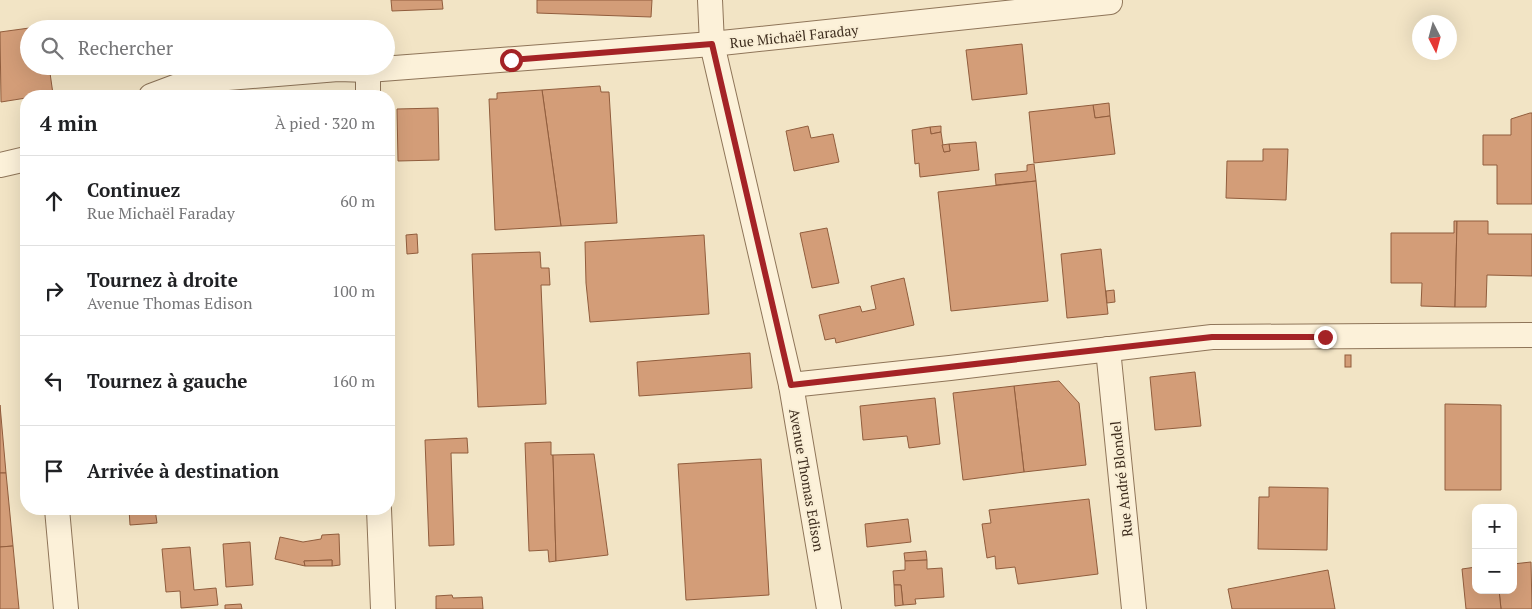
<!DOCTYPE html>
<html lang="fr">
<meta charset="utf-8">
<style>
:root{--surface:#fff;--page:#f2f2f2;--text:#202124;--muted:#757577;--line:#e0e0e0}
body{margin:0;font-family:"PT Serif",serif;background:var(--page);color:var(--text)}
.controls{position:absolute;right:15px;bottom:15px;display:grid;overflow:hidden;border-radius:10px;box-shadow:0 5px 20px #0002}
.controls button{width:45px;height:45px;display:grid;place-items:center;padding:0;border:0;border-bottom:1px solid var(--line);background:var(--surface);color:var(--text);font:25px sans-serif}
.compass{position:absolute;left:1412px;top:15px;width:45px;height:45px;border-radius:50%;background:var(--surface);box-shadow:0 5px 20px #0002;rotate:174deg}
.stop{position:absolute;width:15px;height:15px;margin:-11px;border:4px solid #a42326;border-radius:50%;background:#fff}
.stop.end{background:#a42326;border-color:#fff;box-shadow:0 1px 5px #0008}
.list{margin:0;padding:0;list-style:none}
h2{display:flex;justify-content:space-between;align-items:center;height:65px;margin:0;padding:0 20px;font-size:21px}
h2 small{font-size:16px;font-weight:400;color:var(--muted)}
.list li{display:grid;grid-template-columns:32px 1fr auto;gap:15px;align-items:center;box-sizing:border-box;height:90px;padding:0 20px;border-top:1px solid var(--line)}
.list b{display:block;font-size:19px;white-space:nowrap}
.list p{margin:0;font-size:16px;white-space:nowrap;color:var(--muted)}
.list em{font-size:16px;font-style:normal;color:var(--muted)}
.icon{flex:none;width:28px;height:28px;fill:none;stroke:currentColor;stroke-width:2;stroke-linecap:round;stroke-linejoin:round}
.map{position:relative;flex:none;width:1532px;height:609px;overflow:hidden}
.search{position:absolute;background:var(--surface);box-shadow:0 5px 20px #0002;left:20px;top:20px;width:375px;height:55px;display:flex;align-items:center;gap:12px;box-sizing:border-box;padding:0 18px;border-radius:28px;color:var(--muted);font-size:19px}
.panel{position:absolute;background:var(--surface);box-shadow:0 5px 20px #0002;left:20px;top:90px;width:375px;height:425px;border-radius:20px}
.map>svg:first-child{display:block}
</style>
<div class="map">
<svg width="1532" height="609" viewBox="0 0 1532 609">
<rect width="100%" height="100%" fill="#f2e4c5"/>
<g fill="#d39d78" stroke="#915d3d">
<polygon points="391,0 442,0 443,9 392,11"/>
<polygon points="537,0 652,0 651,17 537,13"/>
<polygon points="44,26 44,29 29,29 29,66 49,66 53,94 26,96 26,98 1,102 0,32"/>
<polygon points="1022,44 1027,94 972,100 966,50"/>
<polygon points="600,86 601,92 609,92 617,223 561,226 542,90"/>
<polygon points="542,90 561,226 495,230 489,99 497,99 497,93"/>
<polygon points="1109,103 1110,116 1095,118 1093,105"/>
<polygon points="1093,105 1095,118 1110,116 1115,154 1034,163 1029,112"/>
<polygon points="438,108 439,160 398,161 397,109"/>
<polygon points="1530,113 1532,113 1532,204 1497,204 1497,165 1483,165 1483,135 1511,135 1511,119"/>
<polygon points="808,126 811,138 833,134 839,162 794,171 786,131"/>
<polygon points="941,126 941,132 931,134 930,127"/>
<polygon points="930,127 931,134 941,132 944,152 950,151 949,144 976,142 979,170 920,177 919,163 915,164 912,130"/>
<polygon points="949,144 950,151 944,152 942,145"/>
<polygon points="1263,149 1288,149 1286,200 1226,198 1227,161 1263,161"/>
<polygon points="1034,164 1036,181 996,185 995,174 1027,171 1027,165"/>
<polygon points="1036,181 1048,301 951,311 938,192"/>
<polygon points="1454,221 1457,221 1455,307 1421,306 1422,283 1391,283 1391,233 1454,233"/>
<polygon points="1457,221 1488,221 1488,234 1532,234 1532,276 1487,275 1486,307 1455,307"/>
<polygon points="827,228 839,283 812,288 800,233"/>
<polygon points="417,234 418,253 407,254 406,235"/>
<polygon points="704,235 709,314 590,322 586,283 585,242"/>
<polygon points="1101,249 1108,314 1067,318 1061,254"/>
<polygon points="540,252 541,268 549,268 550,285 541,285 546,404 478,407 472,254"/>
<polygon points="904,278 914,325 836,343 835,338 825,340 819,315 860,306 862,312 876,309 871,286"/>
<polygon points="1114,290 1115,302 1107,303 1106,291"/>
<polygon points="750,353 752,388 639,396 637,362"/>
<rect x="1345" y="355" width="6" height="12"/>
<polygon points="1195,372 1201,426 1155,430 1150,377"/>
<polygon points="1059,381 1079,403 1086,465 1024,472 1014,386"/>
<polygon points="1014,386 1024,472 963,480 953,393"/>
<polygon points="935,398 940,444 909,448 907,436 863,440 860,406"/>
<polygon points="1445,404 1501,405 1501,490 1445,490"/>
<polygon points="0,405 6,473 0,473"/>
<polygon points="467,438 468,453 451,453 454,545 429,546 425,440"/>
<polygon points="551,442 551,455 553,455 556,561 549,562 548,550 529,551 525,443"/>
<polygon points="594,454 608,555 556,561 553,455"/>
<polygon points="761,459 769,595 686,600 678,464"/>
<polygon points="0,473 6,473 13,546 0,547"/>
<polygon points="1269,487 1328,488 1327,550 1258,549 1259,497 1269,497"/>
<polygon points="1089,499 1098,574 1018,584 1015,567 996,569 995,556 987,558 982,524 991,523 989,510"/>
<polygon points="129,509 155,509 157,523 130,525"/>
<polygon points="908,519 911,542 867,547 865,524"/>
<polygon points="339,534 340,565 332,566 332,560 304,561 305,566 275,559 280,537 303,542 321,539 322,535"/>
<polygon points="250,542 253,585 226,587 223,544"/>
<polygon points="13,546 19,609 0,609 0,547"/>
<polygon points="190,547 194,590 216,588 218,605 181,608 180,591 166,592 162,549"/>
<polygon points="926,551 927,560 905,561 904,553"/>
<polygon points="332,560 332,566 305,566 304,561"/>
<polygon points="927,560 927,569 942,568 944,597 915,599 916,604 903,605 901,585 894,585 893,571 905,570 905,561"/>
<polygon points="1531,562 1532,609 1501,609 1499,590 1513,590 1513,564"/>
<polygon points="1476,567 1476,590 1499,590 1501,609 1466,609 1462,569"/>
<polygon points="1328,570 1335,609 1232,609 1228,589"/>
<polygon points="894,585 901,585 903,605 895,606"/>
<polygon points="452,595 453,598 482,597 483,609 436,609 436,596"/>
<polygon points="241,604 242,609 225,609 225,605"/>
</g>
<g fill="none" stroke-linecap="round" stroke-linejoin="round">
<g stroke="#8f7559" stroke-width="26">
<g id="street">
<polyline points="710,0 712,44 791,385 829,609"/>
<polyline points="368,70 368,96"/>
<polyline points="151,96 191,81 338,69 368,70 712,44 1110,2"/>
<polyline points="0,165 26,159"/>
<polyline points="1108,349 1134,609"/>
<polyline points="791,385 950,368 1212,337 1532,335"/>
<polyline points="57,509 66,609"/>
<polyline points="379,509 383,609"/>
</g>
</g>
<use href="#street" stroke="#fcf1d9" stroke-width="24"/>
</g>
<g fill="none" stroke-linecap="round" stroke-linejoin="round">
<polyline stroke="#a42326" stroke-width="6" points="511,60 712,44 791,385 1212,337 1325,337"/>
</g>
<g text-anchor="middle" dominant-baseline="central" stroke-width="4" stroke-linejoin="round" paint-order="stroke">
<g font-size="14" fill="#3e2d1e" stroke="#f9eed5">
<text transform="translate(794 36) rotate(-6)">Rue Michaël Faraday</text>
<text transform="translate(1121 479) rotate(-96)">Rue André Blondel</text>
<text transform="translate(807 480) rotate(80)">Avenue Thomas Edison</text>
</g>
</g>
</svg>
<div class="controls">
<button>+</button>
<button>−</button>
</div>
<svg class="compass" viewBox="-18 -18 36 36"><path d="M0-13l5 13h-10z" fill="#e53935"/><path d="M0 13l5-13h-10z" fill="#757577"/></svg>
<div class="stop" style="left:511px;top:60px"></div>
<div class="stop end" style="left:1325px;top:337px"></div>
<div class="search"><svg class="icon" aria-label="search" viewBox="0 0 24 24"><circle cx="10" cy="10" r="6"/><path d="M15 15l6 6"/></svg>Rechercher</div>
<section class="panel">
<h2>4 min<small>À pied · 320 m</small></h2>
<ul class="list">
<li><svg class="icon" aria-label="ahead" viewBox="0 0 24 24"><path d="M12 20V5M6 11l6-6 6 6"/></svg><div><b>Continuez</b><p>Rue Michaël Faraday</p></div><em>60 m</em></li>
<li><svg class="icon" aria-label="right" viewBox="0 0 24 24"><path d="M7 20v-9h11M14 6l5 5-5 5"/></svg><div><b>Tournez à droite</b><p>Avenue Thomas Edison</p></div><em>100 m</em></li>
<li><svg class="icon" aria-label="left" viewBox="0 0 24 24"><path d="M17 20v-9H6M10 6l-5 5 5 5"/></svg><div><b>Tournez à gauche</b></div><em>160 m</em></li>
<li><svg class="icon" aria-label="arrive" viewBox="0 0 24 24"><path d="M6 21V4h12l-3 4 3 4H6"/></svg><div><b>Arrivée à destination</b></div></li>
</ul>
</section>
</div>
